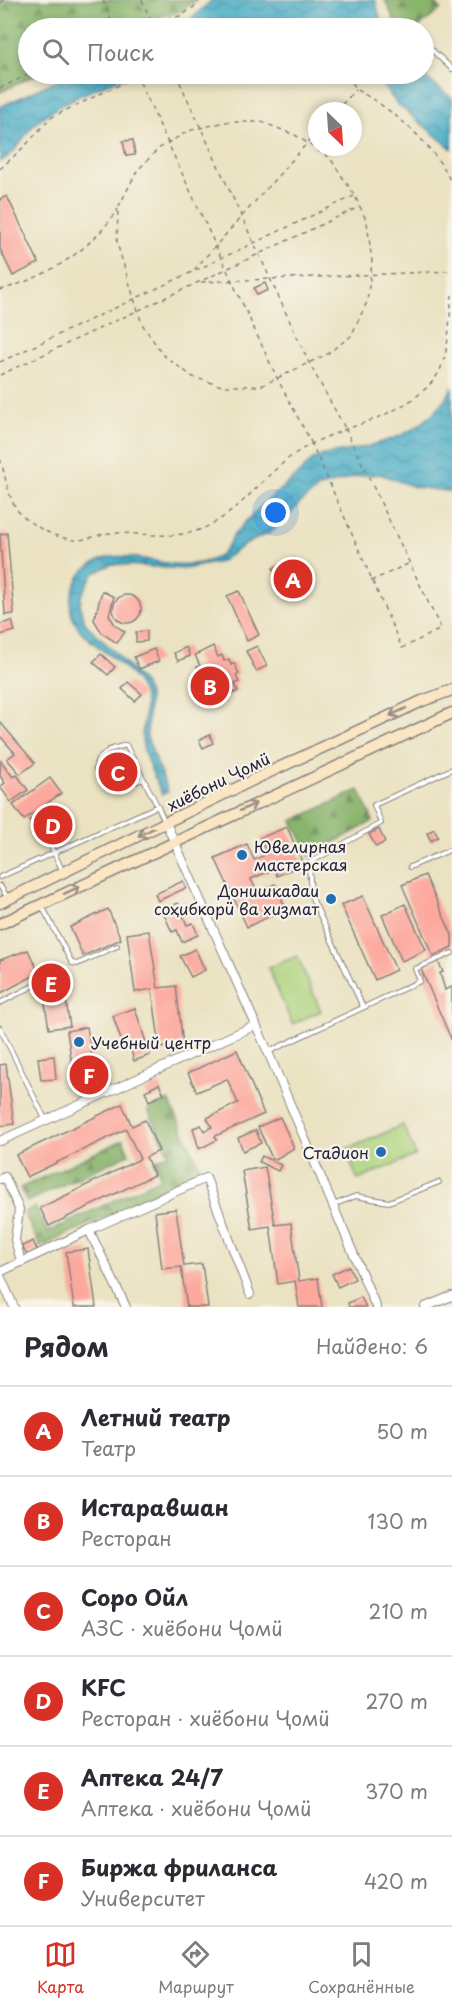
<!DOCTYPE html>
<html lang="ru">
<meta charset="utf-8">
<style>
:root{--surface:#fff;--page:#f7f7f7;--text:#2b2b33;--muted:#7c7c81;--line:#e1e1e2;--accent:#d93025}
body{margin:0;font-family:"Playpen Sans",sans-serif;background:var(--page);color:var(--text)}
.compass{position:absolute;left:308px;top:102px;width:54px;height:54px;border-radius:50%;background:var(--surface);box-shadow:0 3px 9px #0003;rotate:155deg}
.you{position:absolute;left:276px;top:513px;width:21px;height:21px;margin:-15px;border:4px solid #fff;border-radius:50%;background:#1a73e8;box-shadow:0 0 0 9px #1a73e833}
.badge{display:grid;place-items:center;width:39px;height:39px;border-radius:50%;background:var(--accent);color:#fff;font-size:20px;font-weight:700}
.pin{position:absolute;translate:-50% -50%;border:3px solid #fff;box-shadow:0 2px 6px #0006}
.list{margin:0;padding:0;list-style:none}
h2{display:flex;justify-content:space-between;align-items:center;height:78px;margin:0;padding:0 24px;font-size:26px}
h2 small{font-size:20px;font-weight:400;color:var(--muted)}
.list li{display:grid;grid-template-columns:39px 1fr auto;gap:18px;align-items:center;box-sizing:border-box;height:90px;padding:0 24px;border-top:2px solid var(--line)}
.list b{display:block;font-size:22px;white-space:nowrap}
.list p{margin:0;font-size:20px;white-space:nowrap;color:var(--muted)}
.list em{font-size:20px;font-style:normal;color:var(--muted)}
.icon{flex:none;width:33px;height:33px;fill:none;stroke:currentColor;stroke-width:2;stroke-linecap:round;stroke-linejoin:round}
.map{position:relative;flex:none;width:452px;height:1307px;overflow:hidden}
.search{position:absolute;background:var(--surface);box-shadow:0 3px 9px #0003;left:18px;right:18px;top:18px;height:66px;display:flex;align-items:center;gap:15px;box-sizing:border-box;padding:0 21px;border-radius:33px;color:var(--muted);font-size:22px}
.sheet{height:618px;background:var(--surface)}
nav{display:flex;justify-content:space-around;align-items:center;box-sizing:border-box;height:84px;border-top:2px solid var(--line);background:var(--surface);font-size:16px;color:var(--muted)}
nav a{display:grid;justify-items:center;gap:3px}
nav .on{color:var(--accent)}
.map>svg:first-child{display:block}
</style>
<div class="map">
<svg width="452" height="1307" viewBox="0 0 452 1307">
<defs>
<pattern id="forest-firs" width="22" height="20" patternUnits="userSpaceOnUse" patternTransform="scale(1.5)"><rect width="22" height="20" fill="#88b46c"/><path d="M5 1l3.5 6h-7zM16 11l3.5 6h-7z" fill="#6f925a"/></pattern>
<pattern id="water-waves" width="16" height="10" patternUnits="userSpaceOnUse" patternTransform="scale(1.5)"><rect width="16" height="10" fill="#48adc7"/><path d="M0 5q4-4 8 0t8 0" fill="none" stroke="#3c8ca3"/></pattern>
</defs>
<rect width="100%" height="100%" fill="#f7f3e8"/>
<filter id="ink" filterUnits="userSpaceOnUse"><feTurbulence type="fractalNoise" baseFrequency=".0167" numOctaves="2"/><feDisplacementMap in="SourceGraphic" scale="12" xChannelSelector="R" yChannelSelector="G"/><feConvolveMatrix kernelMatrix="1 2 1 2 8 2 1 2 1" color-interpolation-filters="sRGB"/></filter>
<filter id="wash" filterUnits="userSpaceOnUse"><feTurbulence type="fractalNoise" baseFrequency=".008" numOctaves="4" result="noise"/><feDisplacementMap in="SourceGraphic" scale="24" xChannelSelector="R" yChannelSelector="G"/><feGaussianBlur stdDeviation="1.35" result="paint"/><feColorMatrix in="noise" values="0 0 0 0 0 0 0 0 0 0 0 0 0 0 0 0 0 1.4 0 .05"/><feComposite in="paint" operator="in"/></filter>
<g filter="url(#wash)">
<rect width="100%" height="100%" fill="#eae2c1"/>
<g fill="#abd27c" stroke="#667a5c" stroke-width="1.5">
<polygon points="297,956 321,1011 292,1024 268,968"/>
<polygon points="403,1125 416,1155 358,1180 345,1150"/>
</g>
<g fill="url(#forest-firs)" stroke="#556b54" stroke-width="1.5">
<polygon points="0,0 196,0 179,12 158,17 131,28 28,28 28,74 37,74 0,92"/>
<polygon points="385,0 432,0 441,9 418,28 398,28"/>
<polygon points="359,790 373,821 310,856 292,821"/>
<polygon points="169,1100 202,1172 40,1247 24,1212 35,1207 48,1232 161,1178 154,1161 169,1154 148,1110"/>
<polygon points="123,1140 129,1154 27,1202 20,1188"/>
</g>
<g fill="url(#water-waves)" stroke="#356881" stroke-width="1.5">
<polygon points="212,0 375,0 383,28 311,28 292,23 253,19 234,21 213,28 159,28 190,20"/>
<path d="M70 74H132C100 87 63 100 37 122 21 136 21 150 0 162V107Z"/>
<polygon points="374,74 421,74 452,98 452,149 396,103"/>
<path d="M452 388V492L415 487 380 474 358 476 320 487 300 503 283 522 271 532 244 545 220 562 184 569 112 564 93 574 81 596 80 607 85 623 116 653 145 685 149 699 147 737 168 792 162 794C155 777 143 757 142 738 142 722 149 705 141 689 121 648 46 636 78 579 84 568 98 559 111 557 149 553 178 576 218 557 226 553 230 539 236 532 256 509 280 490 303 470 307 466 311 460 316 458 325 453 338 453 347 451 393 441 428 431 452 388Z"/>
</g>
<g id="blocks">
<g fill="#fda89d">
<polygon points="133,140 135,155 126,156 123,141"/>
<polygon points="7,196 39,263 13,276 0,249 0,199"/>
<polygon points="265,283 268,290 257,295 254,288"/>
<polygon points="7,533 14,614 5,615 0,534"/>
<polygon points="294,558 310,590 289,600 273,568"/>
<polygon points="102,591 114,597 109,615 115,625 125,632 117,643 102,633 94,620"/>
<polygon points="239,591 259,635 247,641 227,596"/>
<circle cx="127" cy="609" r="14"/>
<polygon points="12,621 15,631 0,635 0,624"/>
<polygon points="147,631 147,641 136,642 136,632"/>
<polygon points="213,646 218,657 222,655 224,661 229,659 231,665 234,663 239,674 236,676 239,682 235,684 238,691 214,702 210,695 205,697 203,691 200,692 195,681 198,679 195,674 200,672 197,667 200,666 195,655"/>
<polygon points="257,646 267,666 256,671 246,651"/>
<polygon points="186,647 190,656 178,661 174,653"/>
<polygon points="154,649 159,661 139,669 134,657"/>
<polygon points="101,654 115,667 108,675 93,662"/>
<polygon points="128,682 142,694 135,701 122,689"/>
<polygon points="0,722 35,763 20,774 7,759 15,753 0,736"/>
<polygon points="210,735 213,743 203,748 199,740"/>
<polygon points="1,761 13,777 17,775 28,790 11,802 0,787 5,783 0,776"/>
<polygon points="50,778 61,793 24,820 13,805"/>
<polygon points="63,805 72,825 39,841 29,820"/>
<polygon points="287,827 303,864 277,876 274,869 251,879 257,892 275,884 286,909 247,927 215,858 247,844 254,860 267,854 260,838"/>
<polygon points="379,829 385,842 376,847 369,834"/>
<polygon points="434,829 438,837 431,841 427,833"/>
<polygon points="425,875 452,935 452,947 433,956 402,885"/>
<polygon points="183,881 186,888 158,901 155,894"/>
<polygon points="363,896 396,970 375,980 341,905"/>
<polygon points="178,903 187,925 193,923 198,935 182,942 177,930 172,932 162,910"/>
<polygon points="405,904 426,950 402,961 382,915"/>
<polygon points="108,909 121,939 83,956 70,927"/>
<polygon points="149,931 158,988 176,986 183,1045 160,1048 152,989 135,992 127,934"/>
<polygon points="195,949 205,970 191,977 180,956"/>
<polygon points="28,950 39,973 1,993 0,960"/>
<polygon points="438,961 443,972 440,973 445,990 451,987 452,990 452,1041 421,969"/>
<polygon points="61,970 70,1026 49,1029 40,973"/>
<polygon points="135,1008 150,1055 134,1061 130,1047 124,1049 113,1016"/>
<polygon points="87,1027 96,1083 75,1086 67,1031"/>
<polygon points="237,1050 264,1114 215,1136 217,1140 199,1149 193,1128 201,1125 204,1131 212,1127 207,1118 238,1103 227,1079 197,1092 188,1073"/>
<polygon points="54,1056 56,1079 41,1080 38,1058"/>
<polygon points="6,1064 14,1124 0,1126 0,1065"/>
<polygon points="159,1084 164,1094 149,1101 145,1091"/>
<polygon points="122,1104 132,1126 145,1120 159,1151 146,1157 154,1175 49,1226 40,1208 140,1159 126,1129 27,1177 16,1155"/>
<polygon points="280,1117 294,1148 276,1159 272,1158 258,1127"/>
<polygon points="256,1130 261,1143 243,1151 238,1138"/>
<polygon points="262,1156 281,1165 278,1171 259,1162"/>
<polygon points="265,1167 275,1225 291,1223 299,1281 318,1278 322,1307 299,1307 295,1281 278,1284 270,1226 252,1229 242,1171"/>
<polygon points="176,1209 184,1266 202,1264 208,1307 187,1307 181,1267 162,1269 155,1212"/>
<polygon points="33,1241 37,1250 27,1255 22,1246"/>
<polygon points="88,1249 96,1307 74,1307 66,1252"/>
<polygon points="349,1266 355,1279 338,1287 332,1274"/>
<polygon points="361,1297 366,1307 349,1307 348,1303"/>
</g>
</g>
</g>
<g filter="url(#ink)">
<use href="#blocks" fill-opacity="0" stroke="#86827e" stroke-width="1.5"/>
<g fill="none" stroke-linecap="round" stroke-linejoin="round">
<g stroke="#86827e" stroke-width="6">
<g id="lane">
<polyline points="431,49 452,69"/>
<path d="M144 779 117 787 106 786 96 769 97 761 109 750 126 745C139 771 153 796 165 822"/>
<polyline points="48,840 63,872"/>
<polyline points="410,867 452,849"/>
<polyline points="0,877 158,806"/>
<polyline points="0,886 8,898"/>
<polyline points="42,906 72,963 77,964 117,946"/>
<polyline points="0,1003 33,986"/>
<polyline points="363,1007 311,896 309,863 381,823 374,805 452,769"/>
<polyline points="0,1028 45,1119"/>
<polyline points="268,1052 420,981 415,969 452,953"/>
<polyline points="333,1205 356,1196 389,1202 439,1182"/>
</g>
</g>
<g stroke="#86827e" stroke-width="10">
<g id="street">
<polyline points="166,823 268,1052 376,1307"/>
<polyline points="0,1141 256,1025"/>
<polyline points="0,1179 5,1177 19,1209 15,1240 21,1261"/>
<polyline points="89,1230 206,1178 250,1294"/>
<polyline points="0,1272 89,1230 126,1307"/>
<polyline points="0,1276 14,1307"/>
<polyline points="425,1307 452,1296"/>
</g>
</g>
<g stroke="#86827e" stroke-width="13">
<g id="secondary">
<polyline points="0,903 257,778 422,701 452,690"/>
<polyline points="0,924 452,713"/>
</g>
</g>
<g stroke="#86827e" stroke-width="1.5" stroke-dasharray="4.5 4.5" stroke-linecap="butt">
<polyline points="103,0 114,28"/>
<polyline points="142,0 154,28"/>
<polyline points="0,3 3,0"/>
<polyline points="133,28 150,21 181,16 198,4 198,0"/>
<polyline points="252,28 264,28"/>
<polyline points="136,74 277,378 311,442"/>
<polyline points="176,74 309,363 345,428"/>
<path d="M350 74 355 89C394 110 433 143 452 184"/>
<polyline points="0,88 30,74"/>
<polyline points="336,111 355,90"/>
<polygon points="225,122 262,122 295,135 330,158 355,196 367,222 372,262 367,302 351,336 327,354 261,386 222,386 193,377 163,355 142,324 117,243 118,208 137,171 158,149 188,131"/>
<polyline points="0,169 26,145 50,118 142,74"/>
<polyline points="194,270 317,132"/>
<polyline points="201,282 452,271"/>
<path d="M0 290C47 277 91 251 118 209"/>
<polyline points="0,362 354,196"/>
<polyline points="0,375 359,207"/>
<path d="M0 459C6 476 7 496 18 511 30 525 55 538 74 540 86 541 98 534 110 533 145 532 179 543 212 524 245 506 265 474 296 453 339 424 395 423 432 382 451 361 448 323 452 295"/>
<polyline points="333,491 402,648 441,629 371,482"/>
<polyline points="371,581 410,563"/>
</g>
<use href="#lane" stroke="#fff" stroke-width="4"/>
<use href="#street" stroke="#fff" stroke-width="8"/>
<use href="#secondary" stroke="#fbe6c4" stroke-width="10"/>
<g stroke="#86827e" stroke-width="1.5" stroke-dasharray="4.5 4.5" stroke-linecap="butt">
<polyline points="345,428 371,482"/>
<polyline points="311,442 333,491"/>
</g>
</g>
<defs><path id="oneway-shaft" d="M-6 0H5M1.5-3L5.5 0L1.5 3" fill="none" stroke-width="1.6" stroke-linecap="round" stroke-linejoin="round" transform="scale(1.5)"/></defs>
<g stroke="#998e86">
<use href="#oneway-shaft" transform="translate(398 712) rotate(155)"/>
<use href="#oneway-shaft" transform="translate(248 807) rotate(-25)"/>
<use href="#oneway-shaft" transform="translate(146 832) rotate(154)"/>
<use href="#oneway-shaft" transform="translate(72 890) rotate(-25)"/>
</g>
</g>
<g fill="#1f6fb2" stroke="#f7f3e8" stroke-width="2">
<circle cx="242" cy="855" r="6"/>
<circle cx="331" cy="899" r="6"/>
<circle cx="79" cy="1042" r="6"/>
<circle cx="381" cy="1152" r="6"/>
</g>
<g text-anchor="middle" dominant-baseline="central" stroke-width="4.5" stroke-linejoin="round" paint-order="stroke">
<g font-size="16" fill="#22223b" stroke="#f7f3e8">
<text transform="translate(218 781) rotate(-26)">хиёбони Ҷомӣ</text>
</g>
<g font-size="16" fill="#22223b" stroke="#f7f3e8" text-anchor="start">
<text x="254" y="846">Ювелирная<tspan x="254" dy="18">мастерская</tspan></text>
<text x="319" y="890" text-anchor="end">Донишкадаи<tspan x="319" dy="18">соҳибкорӣ ва хизмат</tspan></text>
<text x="91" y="1042">Учебный центр</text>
<text x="369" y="1152" text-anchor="end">Стадион</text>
</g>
</g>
</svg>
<svg class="compass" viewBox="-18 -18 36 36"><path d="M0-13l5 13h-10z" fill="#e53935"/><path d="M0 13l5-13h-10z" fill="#7c7c81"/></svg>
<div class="you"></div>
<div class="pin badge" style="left:293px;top:579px">A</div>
<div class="pin badge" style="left:210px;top:686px">B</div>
<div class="pin badge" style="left:118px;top:772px">C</div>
<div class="pin badge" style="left:53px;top:825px">D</div>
<div class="pin badge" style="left:51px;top:983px">E</div>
<div class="pin badge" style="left:89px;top:1075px">F</div>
<div class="search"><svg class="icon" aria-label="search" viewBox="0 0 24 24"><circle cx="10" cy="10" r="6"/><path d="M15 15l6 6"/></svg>Поиск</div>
</div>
<section class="sheet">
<h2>Рядом<small>Найдено: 6</small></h2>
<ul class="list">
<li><span class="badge">A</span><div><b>Летний театр</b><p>Театр</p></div><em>50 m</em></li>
<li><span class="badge">B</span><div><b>Истаравшан</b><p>Ресторан</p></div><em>130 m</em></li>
<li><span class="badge">C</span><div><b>Соро Ойл</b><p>АЗС · хиёбони Ҷомӣ</p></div><em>210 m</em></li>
<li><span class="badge">D</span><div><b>KFC</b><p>Ресторан · хиёбони Ҷомӣ</p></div><em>270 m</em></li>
<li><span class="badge">E</span><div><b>Аптека 24/7</b><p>Аптека · хиёбони Ҷомӣ</p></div><em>370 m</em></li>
<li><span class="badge">F</span><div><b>Биржа фриланса</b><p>Университет</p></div><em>420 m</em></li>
</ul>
</section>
<nav>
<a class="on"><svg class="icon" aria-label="map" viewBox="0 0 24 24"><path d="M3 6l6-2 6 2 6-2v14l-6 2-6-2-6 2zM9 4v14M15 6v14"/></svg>Карта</a>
<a><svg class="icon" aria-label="directions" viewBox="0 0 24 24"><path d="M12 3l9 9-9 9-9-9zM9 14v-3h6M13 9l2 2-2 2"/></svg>Маршрут</a>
<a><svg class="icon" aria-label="saved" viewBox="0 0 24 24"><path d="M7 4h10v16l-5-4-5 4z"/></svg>Сохранённые</a>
</nav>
